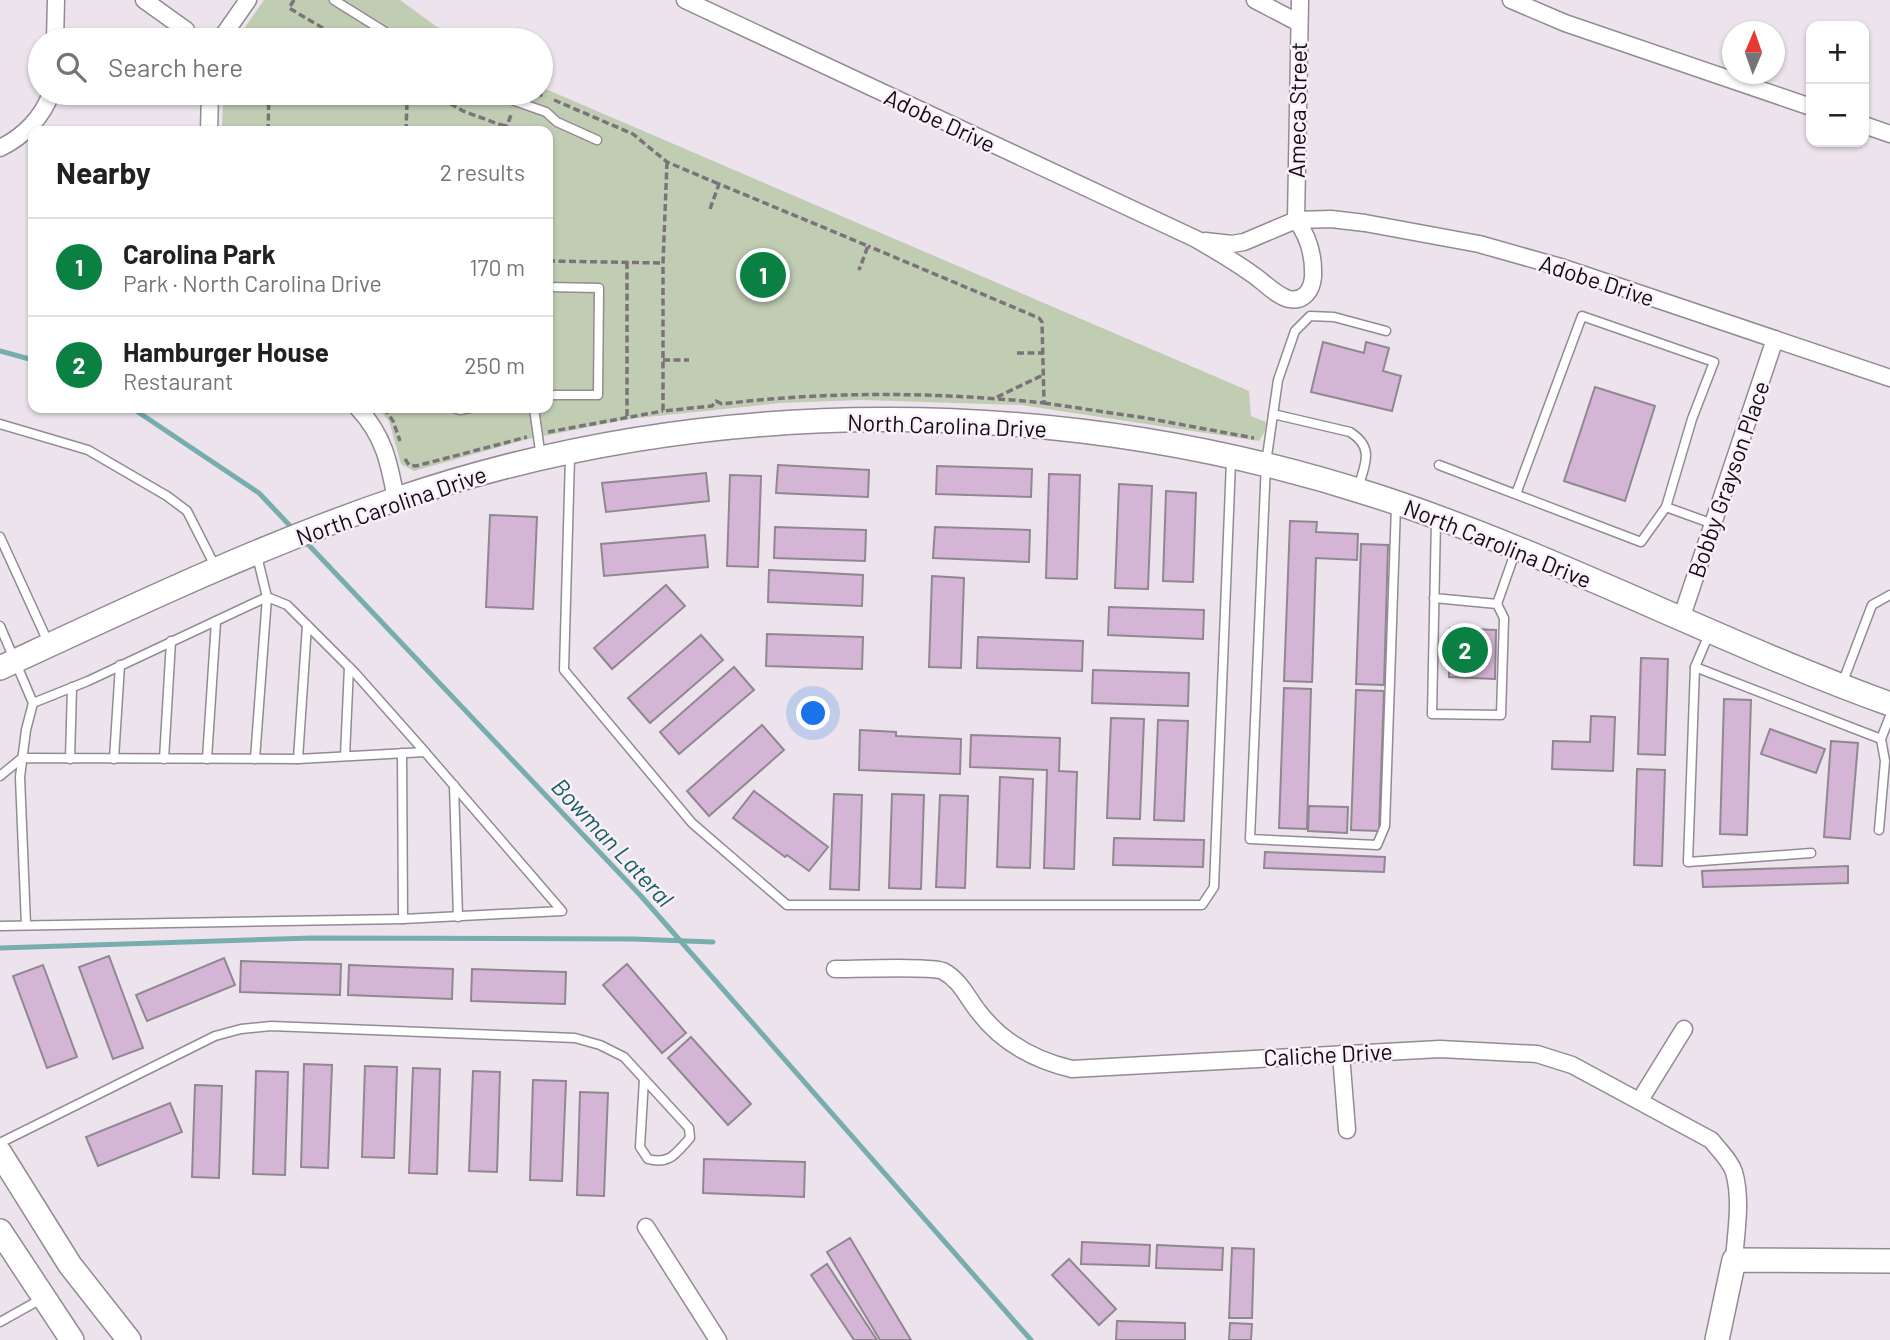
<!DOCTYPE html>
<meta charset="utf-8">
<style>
:root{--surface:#fff;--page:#f6f6f6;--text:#202124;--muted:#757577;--line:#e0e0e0;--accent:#0b8043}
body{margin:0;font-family:Barlow,sans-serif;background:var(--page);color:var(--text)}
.controls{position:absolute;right:21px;top:21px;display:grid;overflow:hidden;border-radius:14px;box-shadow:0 2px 5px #0004}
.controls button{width:63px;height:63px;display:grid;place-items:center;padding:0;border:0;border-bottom:2px solid var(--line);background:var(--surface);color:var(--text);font:35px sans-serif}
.compass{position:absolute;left:1722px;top:21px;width:63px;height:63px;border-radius:50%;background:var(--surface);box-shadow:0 2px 5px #0004;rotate:2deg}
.you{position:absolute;left:814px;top:714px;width:24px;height:24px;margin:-18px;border:5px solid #fff;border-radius:50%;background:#1a73e8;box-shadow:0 0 0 10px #1a73e833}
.badge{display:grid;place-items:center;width:46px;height:46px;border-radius:50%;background:var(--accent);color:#fff;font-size:23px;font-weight:700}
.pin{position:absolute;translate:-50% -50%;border:4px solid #fff;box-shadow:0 2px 7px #0006}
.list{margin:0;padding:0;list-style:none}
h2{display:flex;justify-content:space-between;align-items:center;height:91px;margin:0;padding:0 28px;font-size:30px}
h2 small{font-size:23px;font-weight:400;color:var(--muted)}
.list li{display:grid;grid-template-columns:46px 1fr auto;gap:21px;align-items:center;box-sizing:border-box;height:98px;padding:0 28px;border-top:2px solid var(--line)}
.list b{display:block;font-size:26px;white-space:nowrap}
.list p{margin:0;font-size:23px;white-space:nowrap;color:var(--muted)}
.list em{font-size:23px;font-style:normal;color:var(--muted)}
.icon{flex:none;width:38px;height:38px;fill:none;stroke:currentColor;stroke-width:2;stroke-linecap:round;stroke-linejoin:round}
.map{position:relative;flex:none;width:1890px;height:1340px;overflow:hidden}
.search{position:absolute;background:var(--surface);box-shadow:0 2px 5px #0004;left:28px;top:28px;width:525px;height:77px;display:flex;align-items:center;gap:18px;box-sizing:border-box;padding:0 24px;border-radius:38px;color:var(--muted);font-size:26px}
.panel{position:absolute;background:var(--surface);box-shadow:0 2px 5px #0004;left:28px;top:126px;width:525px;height:287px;border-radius:14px}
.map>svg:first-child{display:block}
</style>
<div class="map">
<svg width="1890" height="1340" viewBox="0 0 1890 1340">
<rect width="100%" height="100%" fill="#ece3ec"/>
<g fill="#c0cdb3">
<polygon points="264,0 400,0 455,40 236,40"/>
<polygon points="541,87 1249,391 1251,416 1266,422 1265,431 1259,441 1021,405 862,400 780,403 629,419 524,440 414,471 401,464 389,421 378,408 548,408 548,131 222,131 223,93 541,93"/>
</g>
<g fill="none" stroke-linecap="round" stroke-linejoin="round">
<g stroke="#78adae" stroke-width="5">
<polyline points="0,351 33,360"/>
<polyline points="132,408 259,493 294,530"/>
<polyline points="303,539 641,896 1031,1340"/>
<polyline points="0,948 312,938 634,939 713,942"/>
</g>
</g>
<g fill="#d5b5d5" stroke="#908890" stroke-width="2">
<polygon points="1323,342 1364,353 1366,342 1389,348 1383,371 1401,376 1392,411 1311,392"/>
<polygon points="1595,387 1655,406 1625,501 1564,481"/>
<polygon points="778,465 869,470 868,497 776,493"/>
<polygon points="937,466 1032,469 1031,497 936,494"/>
<polygon points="706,473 709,501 606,512 602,483"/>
<polygon points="1049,474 1080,475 1077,579 1046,578"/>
<polygon points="730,475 761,476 758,567 727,566"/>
<polygon points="1119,484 1152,486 1148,589 1115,588"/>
<polygon points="1166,491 1196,493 1193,582 1163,581"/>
<polygon points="490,515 537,517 533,609 486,607"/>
<polygon points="1290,521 1317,522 1316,532 1358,534 1357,560 1316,558 1312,682 1284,681"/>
<polygon points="775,527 866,530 865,561 774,558"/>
<polygon points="935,527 1030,530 1029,562 933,558"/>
<polygon points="705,535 708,567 604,576 601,544"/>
<polygon points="1361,544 1388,545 1384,685 1356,684"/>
<polygon points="769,570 863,575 862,606 768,602"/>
<polygon points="932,576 964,578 961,668 929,667"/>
<polygon points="666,585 685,606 612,669 594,648"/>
<polygon points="1109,607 1204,610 1203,639 1108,635"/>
<polygon points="1450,628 1496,630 1495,679 1449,677"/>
<polygon points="767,634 863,637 862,669 766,666"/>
<polygon points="701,635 723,660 650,723 628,698"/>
<polygon points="978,637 1083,641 1082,671 977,668"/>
<polygon points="1641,658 1668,659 1665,755 1638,754"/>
<polygon points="734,667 754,690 679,754 660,732"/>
<polygon points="1093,670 1189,673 1188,706 1092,703"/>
<polygon points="1284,688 1311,689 1307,829 1279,828"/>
<polygon points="1356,690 1384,691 1379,831 1351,830"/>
<polygon points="1724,699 1751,700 1747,835 1720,834"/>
<polygon points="1591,716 1615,717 1613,771 1552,769 1553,741 1590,742"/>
<polygon points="1111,718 1144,719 1140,819 1107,818"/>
<polygon points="1158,720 1188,721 1184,821 1154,820"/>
<polygon points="762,725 784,750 709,816 687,791"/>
<polygon points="1770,729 1825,749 1816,773 1761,754"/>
<polygon points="860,730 896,732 896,736 961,739 960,774 859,770"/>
<polygon points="971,735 1060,738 1059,771 1077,772 1074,869 1044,868 1047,770 970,767"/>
<polygon points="1831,741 1858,743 1850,839 1824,837"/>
<polygon points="1637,769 1665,770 1662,866 1634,865"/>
<polygon points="1000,777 1033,779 1030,868 997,867"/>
<polygon points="754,791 828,847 809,871 787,855 785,857 733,818"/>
<polygon points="834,794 862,795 859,890 830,889"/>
<polygon points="892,794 924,795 921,889 889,888"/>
<polygon points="940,795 968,796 965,888 936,887"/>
<polygon points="1309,806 1348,807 1347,833 1308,831"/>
<polygon points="1114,838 1204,840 1203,867 1113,865"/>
<polygon points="1265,852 1385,857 1384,872 1264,868"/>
<polygon points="1848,866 1848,883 1703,887 1702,871"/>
<polygon points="109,956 143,1048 113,1059 79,967"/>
<polygon points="224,958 235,985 147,1021 136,995"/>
<polygon points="241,961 341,964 340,995 240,992"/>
<polygon points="627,964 686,1033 662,1053 603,985"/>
<polygon points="43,965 77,1057 47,1068 13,976"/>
<polygon points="349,965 453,969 452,999 348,995"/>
<polygon points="472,969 566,972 565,1004 471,1001"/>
<polygon points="691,1037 751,1104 728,1125 668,1058"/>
<polygon points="304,1064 332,1065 328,1168 301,1167"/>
<polygon points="365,1066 397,1067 394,1158 362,1157"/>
<polygon points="413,1068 440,1069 437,1174 409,1173"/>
<polygon points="256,1071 288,1072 285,1175 253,1174"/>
<polygon points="473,1071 500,1072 497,1172 469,1171"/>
<polygon points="533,1080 566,1081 562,1181 530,1180"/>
<polygon points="195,1085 222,1086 219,1178 192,1177"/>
<polygon points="580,1092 608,1093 604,1196 577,1195"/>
<polygon points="170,1103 182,1132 98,1166 86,1137"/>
<polygon points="704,1159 805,1162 804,1197 703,1193"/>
<polygon points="850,1238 911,1340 880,1340 827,1252"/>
<polygon points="1082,1242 1150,1245 1149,1266 1081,1264"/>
<polygon points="1157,1245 1223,1248 1222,1270 1156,1268"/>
<polygon points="1232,1248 1254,1249 1252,1318 1229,1318"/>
<polygon points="1069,1259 1116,1309 1099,1325 1052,1275"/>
<polygon points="827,1264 877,1340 854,1340 811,1275"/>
<polygon points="1117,1321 1185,1323 1185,1340 1116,1340"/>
<polygon points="1230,1323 1252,1324 1251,1340 1229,1340"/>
</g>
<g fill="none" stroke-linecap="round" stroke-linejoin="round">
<g stroke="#938b93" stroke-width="11">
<g id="lane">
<polyline points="334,0 398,40"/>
<polyline points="492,93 546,112 557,122 597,140"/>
<polyline points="548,287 599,288 598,395 548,395"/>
<polyline points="1386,331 1334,317 1310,316 1295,331 1278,380 1266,463 1250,839 1377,845 1385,826 1396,506"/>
<polyline points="454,408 460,410 471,408"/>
<polyline points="534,408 541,458"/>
<path d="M1273 414 1350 432C1375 448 1365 464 1358 488"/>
<polyline points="0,424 88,450 167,496 187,511 216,568"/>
<polyline points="570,457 564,670 692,823 787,905 1202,905 1214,887 1231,461"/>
<polyline points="1439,465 1641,542 1666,507"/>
<polyline points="1516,494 1582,316 1714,362 1692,419 1666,507 1713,524"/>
<polyline points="0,537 48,642"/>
<path d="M1434 598 1497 604 1504 618 1501 715 1432 714C1433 649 1435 585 1436 520"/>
<polyline points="1497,604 1516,550"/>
<polyline points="0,626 33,703 26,730 20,777 26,925"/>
<polyline points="1709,634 1695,667 1688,862 1811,853"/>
<polyline points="1695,667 1881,739 1890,716"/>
<polyline points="1842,684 1872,605 1890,595"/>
<polyline points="402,753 403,919 562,911 425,752"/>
<polyline points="345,756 349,667"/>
<polyline points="70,759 72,687"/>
<polyline points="114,759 120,665"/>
<polyline points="164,759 171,641"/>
<polyline points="207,759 216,621"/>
<polyline points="255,759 267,597 257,556"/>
<polyline points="298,759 307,625"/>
<polyline points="0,776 22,758 298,759 425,752 355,673 287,605 267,597 88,681 33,703"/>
<polyline points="454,785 458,917"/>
<polyline points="1879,830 1885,761 1881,739"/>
<polyline points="0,926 403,919"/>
<path d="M0 1143 215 1036 241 1029 271 1026 575 1038 600 1045 624 1057 689 1128 690 1138C676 1153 670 1165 648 1159L640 1147 644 1079"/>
<polyline points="0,1322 43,1298"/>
</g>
</g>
<g stroke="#938b93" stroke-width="19">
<g id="street">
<polyline points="144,0 186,30"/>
<path d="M685 0 1196 239C1215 250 1234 261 1252 274 1263 281 1276 296 1289 299 1304 302 1312 290 1313 277 1314 255 1309 237 1296 220"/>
<polyline points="1255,0 1299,23"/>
<polyline points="1511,0 1565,23 1811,107"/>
<polyline points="55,40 56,0"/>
<polyline points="220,40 248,0"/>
<polyline points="1864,125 1890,134"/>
<polyline points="209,131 210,93"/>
<path d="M0 148C23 137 43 117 51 93"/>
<polyline points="1296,220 1300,0"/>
<polyline points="1205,241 1232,244 1244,242 1296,220 1331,219 1365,223 1479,244 1564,268 1890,378"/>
<path d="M358 408C384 436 389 462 396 499"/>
<polyline points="1681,619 1775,339"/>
<path d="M835 969C854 969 932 966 943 971 960 980 967 997 978 1011 1002 1043 1034 1060 1072 1069L1440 1049 1537 1054 1572 1065 1711 1140C1719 1150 1730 1160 1734 1172 1742 1200 1736 1231 1734 1260"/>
<polyline points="1341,1054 1347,1130"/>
<polyline points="1640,1100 1684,1029"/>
<polyline points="646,1227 718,1340"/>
</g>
</g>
<g stroke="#938b93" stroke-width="26">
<g id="secondary">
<path d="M0 668C129 608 259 546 394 500 706 393 1059 394 1373 495 1550 552 1715 641 1890 704"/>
<polyline points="0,1153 70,1265 129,1340"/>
<polyline points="0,1231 72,1340"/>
<polyline points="1717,1340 1734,1260 1890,1261"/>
</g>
</g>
<g stroke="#7a747a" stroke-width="3.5" stroke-dasharray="7 3.5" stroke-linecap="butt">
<polyline points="294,0 289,8 343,40"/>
<polyline points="432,93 463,111 501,125 499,131"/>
<polyline points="536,93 546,97"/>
<polyline points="554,100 633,134 667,162 719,184"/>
<polyline points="501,125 507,126 512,112"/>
<polyline points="268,131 269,93"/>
<polyline points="406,131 407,102 413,93"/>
<path d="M667 162 663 263V411L712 406 716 401 722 404C828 391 937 392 1044 403L1042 322 1039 318 868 246"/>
<polyline points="710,209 719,184 868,246 859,270"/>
<polyline points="548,261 663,263"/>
<polyline points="1017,353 1043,353"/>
<polyline points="663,360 689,360"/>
<polyline points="997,397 1043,375"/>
<polyline points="1044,403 1146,418 1254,438"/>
<polyline points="384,408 393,421 400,441"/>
<polyline points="627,416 627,262"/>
<polyline points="548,432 663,411"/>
<polyline points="405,459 409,465 416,466 527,437"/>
</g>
<use href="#lane" stroke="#fff" stroke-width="8"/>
<use href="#street" stroke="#fff" stroke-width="16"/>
<use href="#secondary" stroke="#fff" stroke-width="23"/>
</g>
<g text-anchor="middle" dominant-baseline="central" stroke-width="5" stroke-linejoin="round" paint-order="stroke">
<g font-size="23" fill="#110e11" stroke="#f9f0f9">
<text transform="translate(1297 110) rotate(-89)">Ameca Street</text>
<text transform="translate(940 120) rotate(25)">Adobe Drive</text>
<text transform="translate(1597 280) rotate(18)">Adobe Drive</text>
<text transform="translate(947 425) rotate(2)">North Carolina Drive</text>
<text transform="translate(1728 479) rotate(-71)">Bobby Grayson Place</text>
<text transform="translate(391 505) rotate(-19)">North Carolina Drive</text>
<text transform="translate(1498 543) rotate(22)">North Carolina Drive</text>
<text transform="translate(1328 1054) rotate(-3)">Caliche Drive</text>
</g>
<g font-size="24" font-style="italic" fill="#135e60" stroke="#f9f0f9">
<text transform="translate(613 842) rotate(47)">Bowman Lateral</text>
</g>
</g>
</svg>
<div class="controls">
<button>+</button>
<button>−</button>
</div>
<svg class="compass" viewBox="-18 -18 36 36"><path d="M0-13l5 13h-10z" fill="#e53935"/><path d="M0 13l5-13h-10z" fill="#757577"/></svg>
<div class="you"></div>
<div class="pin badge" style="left:763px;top:275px">1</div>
<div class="pin badge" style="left:1465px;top:650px">2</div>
<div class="search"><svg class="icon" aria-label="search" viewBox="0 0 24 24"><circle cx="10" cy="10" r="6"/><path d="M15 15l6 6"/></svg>Search here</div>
<section class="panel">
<h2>Nearby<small>2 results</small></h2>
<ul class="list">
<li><span class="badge">1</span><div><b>Carolina Park</b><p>Park · North Carolina Drive</p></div><em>170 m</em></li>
<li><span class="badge">2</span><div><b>Hamburger House</b><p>Restaurant</p></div><em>250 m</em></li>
</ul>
</section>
</div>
